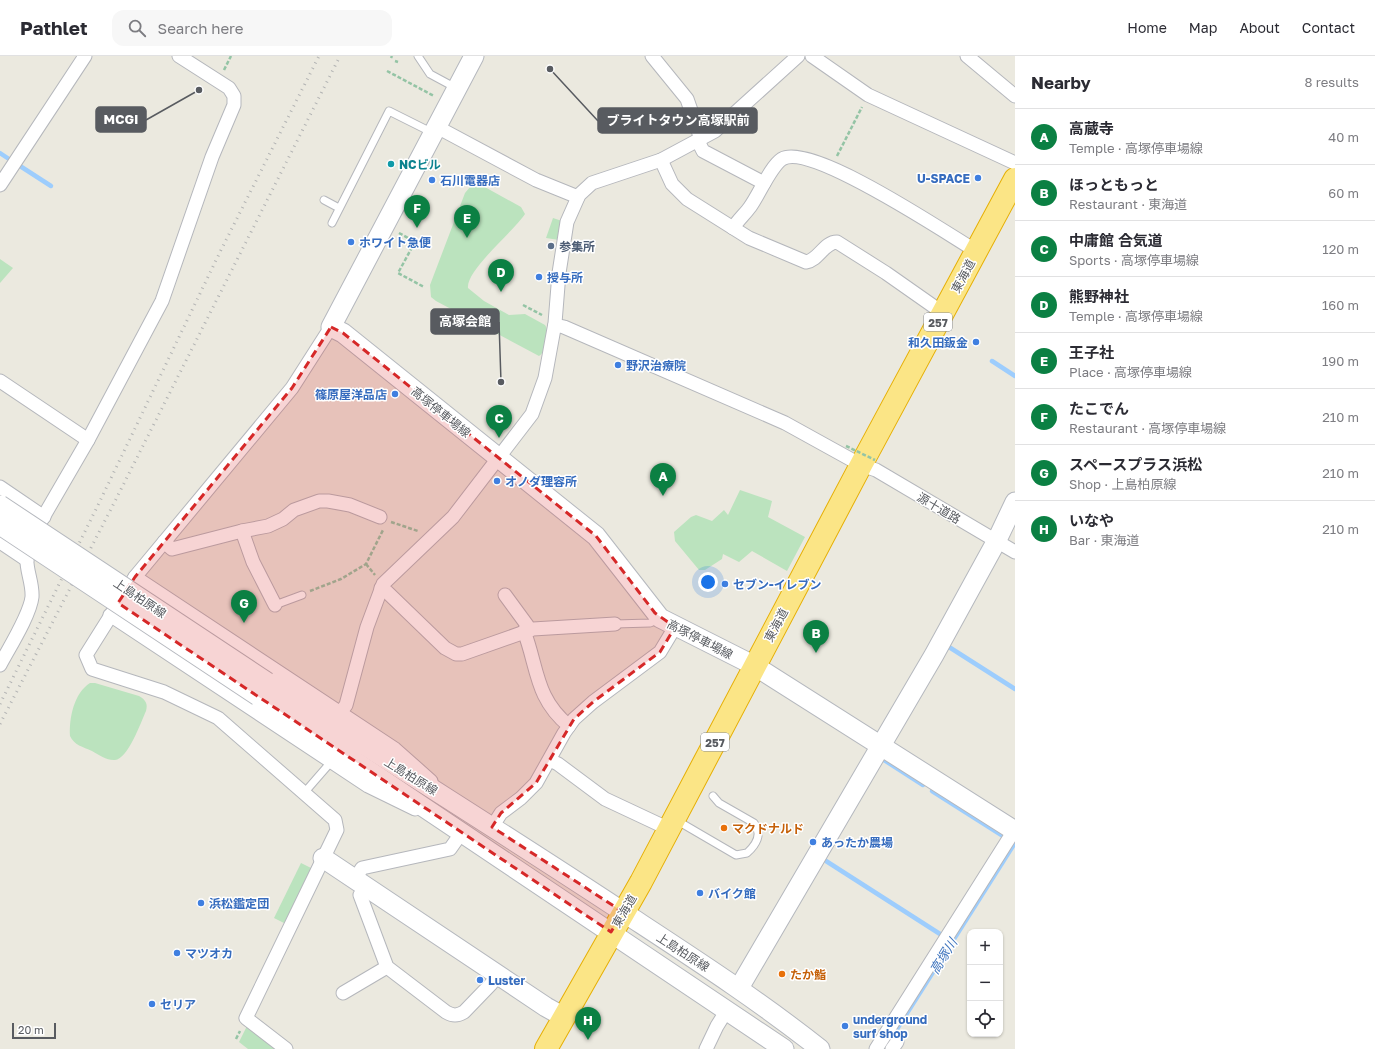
<!DOCTYPE html>
<meta charset="utf-8">
<style>
:root{--surface:#fff;--page:#f7f7f7;--text:#2b2b33;--muted:#7c7c81;--line:#e1e1e2;--accent:#0b8043}
body{margin:0;font-family:"Golos Text","Noto Sans JP",sans-serif;background:var(--page);color:var(--text)}
.controls{position:absolute;right:12px;bottom:12px;display:grid;overflow:hidden;border-radius:8px;box-shadow:0 1px 3px #0004}
.controls button{width:36px;height:36px;display:grid;place-items:center;padding:0;border:0;border-bottom:1px solid var(--line);background:var(--surface);color:var(--text);font:20px sans-serif}
.scale{position:absolute;left:12px;bottom:10px;width:44px;box-sizing:border-box;padding-left:4px;border:2px solid #585b60;border-top:0;font-size:11px;line-height:14px;white-space:nowrap;color:#585b60;-webkit-text-stroke:3px #fff;paint-order:stroke}
.you{position:absolute;left:708px;top:526px;width:14px;height:14px;margin:-10px;border:3px solid #fff;border-radius:50%;background:#1a73e8;box-shadow:0 0 0 6px #1a73e833}
.badge{display:grid;place-items:center;width:26px;height:26px;border-radius:50%;background:var(--accent);color:#fff;font-size:13px;font-weight:700}
.pin{position:absolute;translate:-50% -33px;filter:drop-shadow(0 1px 2px #0008)}
.pin::after{content:'';position:absolute;top:21px;width:14px;height:12px;background:inherit;clip-path:polygon(0 0,100% 0,50% 100%)}
.list{margin:0;padding:0;list-style:none}
h2{display:flex;justify-content:space-between;align-items:center;height:52px;margin:0;padding:0 16px;font-size:17px}
h2 small{font-size:13px;font-weight:400;color:var(--muted)}
.list li{display:grid;grid-template-columns:26px 1fr auto;gap:12px;align-items:center;box-sizing:border-box;height:56px;padding:0 16px;border-top:1px solid var(--line)}
.list b{display:block;font-size:15px;white-space:nowrap}
.list p{margin:0;font-size:13px;white-space:nowrap;color:var(--muted)}
.list em{font-size:13px;font-style:normal;color:var(--muted)}
.icon{flex:none;width:22px;height:22px;fill:none;stroke:currentColor;stroke-width:2;stroke-linecap:round;stroke-linejoin:round}
.map{position:relative;flex:none;width:1015px;height:993px;overflow:hidden}
header{display:flex;align-items:center;gap:24px;box-sizing:border-box;height:56px;padding:0 20px;background:var(--surface);border-bottom:1px solid var(--line)}
header strong{font-size:19px}
nav{display:flex;gap:22px;margin-inline-start:auto;font-size:14px}
.search{width:280px;height:36px;background:var(--page);display:flex;align-items:center;gap:10px;box-sizing:border-box;padding:0 14px;border-radius:12px;color:var(--muted);font-size:15px}
main{display:flex}
aside{flex:1;background:var(--surface)}
.map>svg:first-child{display:block}
</style>
<header>
<strong>Pathlet</strong>
<div class="search"><svg class="icon" aria-label="search" viewBox="0 0 24 24"><circle cx="10" cy="10" r="6"/><path d="M15 15l6 6"/></svg>Search here</div>
<nav><a>Home</a><a>Map</a><a>About</a><a>Contact</a></nav>
</header>
<main>
<div class="map">
<svg width="1015" height="993" viewBox="0 0 1015 993">
<rect width="100%" height="100%" fill="#ebe9df"/>
<g fill="#bbe3be">
<path d="M476 129 483 130 521 151 525 158C514 175 466 214 468 232L484 245 509 259 525 258 545 269C550 276 546 296 539 300L436 245 431 241 430 229 465 137 470 131Z"/>
<polygon points="553,162 562,165 559,184 546,182"/>
<polygon points="0,203 13,212 0,227"/>
<polygon points="740,434 772,445 768,461 805,481 787,515 752,495 739,506 723,498 722,503 705,514 699,514 675,485 674,476 691,461 696,459 712,465 724,454 728,459"/>
<path d="M90 627H95L139 640C146 644 148 648 146 655 141 666 128 703 115 704 108 705 99 699 92 695 83 691 74 689 70 680 69 662 74 637 90 627Z"/>
<polygon points="301,807 313,813 286,868 274,862"/>
<polygon points="247,970 277,993 248,993 239,986"/>
</g>
<polygon fill="#9dcdfd" points="1015,783 1015,791 887,993 882,993"/>
<g fill="none" stroke-linecap="round" stroke-linejoin="round">
<g stroke="#9dcdfd" stroke-width="4.5">
<polyline points="0,97 9,103"/>
<polyline points="20,110 51,130"/>
<polyline points="992,305 1015,320"/>
<polyline points="949,591 1015,633"/>
<polyline points="884,704 923,729"/>
<polyline points="932,735 1003,780"/>
<polyline points="826,805 940,878"/>
</g>
<g stroke="#b5b7bc" stroke-width="9">
<g id="lane">
<polyline points="418,0 430,18 456,32"/>
<polyline points="324,144 339,152"/>
<polyline points="332,167 389,55 433,77"/>
<polyline points="275,549 302,539"/>
<polyline points="615,568 650,567 660,562"/>
<polyline points="304,737 331,706"/>
<path d="M676 764 736 799 747 797C756 789 763 778 754 767L719 747 713 740"/>
</g>
</g>
<g stroke="#b5b7bc" stroke-width="15">
<g id="street">
<polyline points="652,0 687,43 701,83"/>
<polyline points="812,0 868,39 1015,107"/>
<polyline points="967,0 1015,40"/>
<polyline points="437,71 536,124 578,141"/>
<polyline points="698,85 703,95 764,127"/>
<path d="M661 104 672 128 687 143 749 182 806 206C819 204 824 186 837 186L886 217 943 257"/>
<polyline points="0,129 85,0"/>
<path d="M733 172C738 164 745 158 750 151 759 139 770 111 782 103 811 86 946 177 976 195"/>
<polyline points="555,269 564,271 785,367 861,409 876,414 1015,496"/>
<polyline points="0,325 88,384"/>
<polyline points="0,431 44,461"/>
<polyline points="41,465 88,384 162,245 212,101 234,49 234,40 229,32 179,0"/>
<polyline points="242,475 253,506 275,549"/>
<polyline points="0,486 27,504"/>
<polyline points="164,486 172,493 242,475 268,470 283,463 294,454 319,445 328,445 350,449 380,461"/>
<polyline points="135,521 395,693 431,725"/>
<polyline points="381,532 387,536 445,592 456,598 462,598 533,573 615,568"/>
<polyline points="505,539 527,569 528,574"/>
<polyline points="110,559 368,730 415,753"/>
<path d="M524 575C538 612 535 642 569 670"/>
<path d="M0 609C9 592 30 559 32 541 33 526 25 513 27 498"/>
<polyline points="340,657 346,649 367,571 383,528 453,461 532,358 545,322 555,267 559,217 567,166 579,139 592,127 661,104 715,75 798,0"/>
<polyline points="550,704 558,708 605,743 669,773"/>
<polyline points="492,771 501,757 521,742 536,727 564,677 574,663 593,646 660,596 675,571"/>
<polyline points="355,823 362,812 450,793 462,776"/>
<path d="M366 831 360 839 387 911 446 956C453 960 457 960 464 956L491 928 498 918"/>
<polyline points="343,937 387,911"/>
<polyline points="286,993 246,962 337,774 335,764 218,662 164,636 92,613 86,599 135,521 292,332 331,271"/>
<polyline points="706,993 717,970 727,954"/>
<polyline points="876,993 1015,773"/>
<polyline points="892,993 897,986"/>
</g>
</g>
<g stroke="#b5b8be" stroke-width="21">
<g id="secondary">
<polyline points="474,0 331,271 343,277 596,480 660,562 755,610 1015,775"/>
<path d="M267 626C385 704 505 778 623 856 690 900 757 943 820 993"/>
<polyline points="258,640 784,993"/>
<polyline points="323,802 546,951 564,961"/>
<polyline points="739,932 934,599 996,486 1015,446"/>
</g>
</g>
<g stroke="#e6af04" stroke-width="24">
<polyline id="highway" points="546,993 641,826 861,409 1015,123"/>
</g>
<g stroke="#94c4a5" stroke-width="2.5" stroke-dasharray="4 2" stroke-linecap="butt">
<polyline points="391,2 392,0"/>
<polyline points="395,5 398,6"/>
<polyline points="224,14 231,0"/>
<polyline points="387,15 434,40"/>
<polyline points="837,100 862,51"/>
<polyline points="399,177 415,186 398,217 424,231"/>
<polyline points="523,249 542,259"/>
<polyline points="391,466 418,475"/>
<polyline points="366,508 375,519"/>
<polyline points="310,535 341,523 366,508 383,474"/>
<polyline points="236,983 240,975"/>
</g>
<use href="#lane" stroke="#fff" stroke-width="7"/>
<use href="#street" stroke="#fff" stroke-width="13"/>
<use href="#secondary" stroke="#fff" stroke-width="19"/>
<use href="#highway" stroke="#fbe586" stroke-width="22"/>
<g stroke="#b2b3b3" stroke-width="3" stroke-dasharray="1 5" stroke-linecap="butt">
<polyline points="0,648 99,447 220,196 319,0"/>
<polyline points="0,668 111,453 340,0"/>
</g>
<g stroke="#b5b8be" stroke-width="21" stroke-linecap="butt">
<g id="secondary-bridge">
<polyline points="0,449 267,626"/>
<polyline points="0,469 258,640"/>
</g>
</g>
<polyline stroke="#94c4a5" stroke-width="2.5" stroke-dasharray="4 2" stroke-linecap="butt" points="846,390 875,404"/>
<use href="#secondary-bridge" stroke="#fff" stroke-width="19"/>
</g>
<path fill="#d62828" fill-opacity="0.2" stroke="#d62828" stroke-width="3" stroke-dasharray="8 5" stroke-linejoin="round" d="M331 271 343 277 596 480 655 557 675 571 660 596 593 646 574 663 536 727 501 757 492 771 623 856 611 876 118 547 135 521 292 332Z"/>
<circle fill="#0f9aa8" stroke="#fff" stroke-width="1.5" cx="391" cy="108" r="4"/>
<g fill="#3f7fe0" stroke="#fff" stroke-width="1.5">
<circle cx="978" cy="122" r="4"/>
<circle cx="432" cy="124" r="4"/>
<circle cx="351" cy="186" r="4"/>
<circle cx="539" cy="221" r="4"/>
<circle cx="976" cy="286" r="4"/>
<circle cx="618" cy="309" r="4"/>
<circle cx="395" cy="338" r="4"/>
<circle cx="497" cy="425" r="4"/>
<circle cx="725" cy="528" r="4"/>
<circle cx="813" cy="786" r="4"/>
<circle cx="700" cy="837" r="4"/>
<circle cx="201" cy="847" r="4"/>
<circle cx="177" cy="897" r="4"/>
<circle cx="480" cy="924" r="4"/>
<circle cx="152" cy="948" r="4"/>
<circle cx="845" cy="970" r="4"/>
</g>
<circle fill="#5c6f8a" stroke="#fff" stroke-width="1.5" cx="551" cy="190" r="4"/>
<g fill="#e8710a" stroke="#fff" stroke-width="1.5">
<circle cx="724" cy="772" r="4"/>
<circle cx="782" cy="918" r="4"/>
</g>
<g text-anchor="middle" dominant-baseline="central" stroke-width="3" stroke-linejoin="round" paint-order="stroke">
<g fill="#fff" stroke="#8a8c90" stroke-width="1">
<rect x="924" y="257" width="28" height="18" rx="3"/>
<rect x="701" y="677" width="28" height="18" rx="3"/>
</g>
<g font-size="11" font-weight="bold" fill="#585b60">
<text x="938" y="266">257</text>
<text x="715" y="686">257</text>
</g>
<g font-size="12" font-weight="bold" fill="#0d838f" stroke="#fff" text-anchor="start">
<text x="399" y="108">NCビル</text>
</g>
<g font-size="12" font-weight="bold" fill="#366cbe" stroke="#fff" text-anchor="start">
<text x="970" y="122" text-anchor="end">U-SPACE</text>
<text x="440" y="124">石川電器店</text>
<text x="359" y="186">ホワイト急便</text>
<text x="547" y="221">授与所</text>
<text x="968" y="286" text-anchor="end">和久田鈑金</text>
<text x="626" y="309">野沢治療院</text>
<text x="387" y="338" text-anchor="end">篠原屋洋品店</text>
<text x="505" y="425">オノダ理容所</text>
<text x="733" y="528">セブン-イレブン</text>
<text x="821" y="786">あったか農場</text>
<text x="708" y="837">バイク館</text>
<text x="209" y="847">浜松鑑定団</text>
<text x="185" y="897">マツオカ</text>
<text x="488" y="924">Luster</text>
<text x="160" y="948">セリア</text>
<text x="853" y="963">underground<tspan x="853" dy="14">surf shop</tspan></text>
</g>
<g font-size="12" font-weight="bold" fill="#4e5e75" stroke="#fff" text-anchor="start">
<text x="559" y="190">参集所</text>
</g>
<g font-size="12" fill="#585b60" stroke="#fff">
<text transform="translate(963 220) rotate(-62)">東海道</text>
<text transform="translate(441 356) rotate(39)">高塚停車場線</text>
<text transform="translate(939 452) rotate(31)">源十道路</text>
<text transform="translate(140 542) rotate(34)">上島柏原線</text>
<text transform="translate(776 569) rotate(-62)">東海道</text>
<text transform="translate(700 583) rotate(27)">高塚停車場線</text>
<text transform="translate(411 720) rotate(32)">上島柏原線</text>
<text transform="translate(624 855) rotate(-60)">東海道</text>
<text transform="translate(683 896) rotate(33)">上島柏原線</text>
</g>
<g font-size="12" font-weight="bold" fill="#c56008" stroke="#fff" text-anchor="start">
<text x="732" y="772">マクドナルド</text>
<text x="790" y="918">たか鮨</text>
</g>
<g font-size="13" font-style="italic" fill="#4176bf" stroke="#fff">
<text transform="translate(943 900) rotate(-58)">高塚川</text>
</g>
</g>
<path fill="none" stroke="#585b60" stroke-width="1.5" d="M199 34L146 64M550 13L598 65M501 326L499 266"/>
<g fill="#585b60" stroke="#fff" stroke-width="1.5">
<circle cx="199" cy="34" r="4"/>
<circle cx="550" cy="13" r="4"/>
<circle cx="501" cy="326" r="4"/>
</g>
<g fill="#585b60" stroke="#585b60" stroke-width="1.5">
<rect x="96" y="51" width="50" height="25" rx="4"/>
<rect x="598" y="52" width="159" height="25" rx="4"/>
<rect x="431" y="253" width="68" height="25" rx="4"/>
</g>
<g font-size="13" text-anchor="middle" font-weight="bold" fill="#fff">
<text x="121" y="68">MCGI</text>
<text x="678" y="69">ブライトタウン高塚駅前</text>
<text x="465" y="270">高塚会館</text>
</g>
</svg>
<div class="controls">
<button>+</button>
<button>−</button>
<button><svg class="icon" aria-label="locate" viewBox="0 0 24 24"><circle cx="12" cy="12" r="6"/><path d="M12 2v4M12 18v4M2 12h4M18 12h4"/></svg></button>
</div>
<div class="scale">20 m</div>
<div class="you"></div>
<div class="pin badge" style="left:663px;top:440px">A</div>
<div class="pin badge" style="left:816px;top:597px">B</div>
<div class="pin badge" style="left:499px;top:382px">C</div>
<div class="pin badge" style="left:501px;top:236px">D</div>
<div class="pin badge" style="left:467px;top:182px">E</div>
<div class="pin badge" style="left:417px;top:172px">F</div>
<div class="pin badge" style="left:244px;top:567px">G</div>
<div class="pin badge" style="left:588px;top:984px">H</div>
</div>
<aside>
<h2>Nearby<small>8 results</small></h2>
<ul class="list">
<li><span class="badge">A</span><div><b>高蔵寺</b><p>Temple · 高塚停車場線</p></div><em>40 m</em></li>
<li><span class="badge">B</span><div><b>ほっともっと</b><p>Restaurant · 東海道</p></div><em>60 m</em></li>
<li><span class="badge">C</span><div><b>中庸館 合気道</b><p>Sports · 高塚停車場線</p></div><em>120 m</em></li>
<li><span class="badge">D</span><div><b>熊野神社</b><p>Temple · 高塚停車場線</p></div><em>160 m</em></li>
<li><span class="badge">E</span><div><b>王子社</b><p>Place · 高塚停車場線</p></div><em>190 m</em></li>
<li><span class="badge">F</span><div><b>たこでん</b><p>Restaurant · 高塚停車場線</p></div><em>210 m</em></li>
<li><span class="badge">G</span><div><b>スペースプラス浜松</b><p>Shop · 上島柏原線</p></div><em>210 m</em></li>
<li><span class="badge">H</span><div><b>いなや</b><p>Bar · 東海道</p></div><em>210 m</em></li>
</ul>
</aside>
</main>
